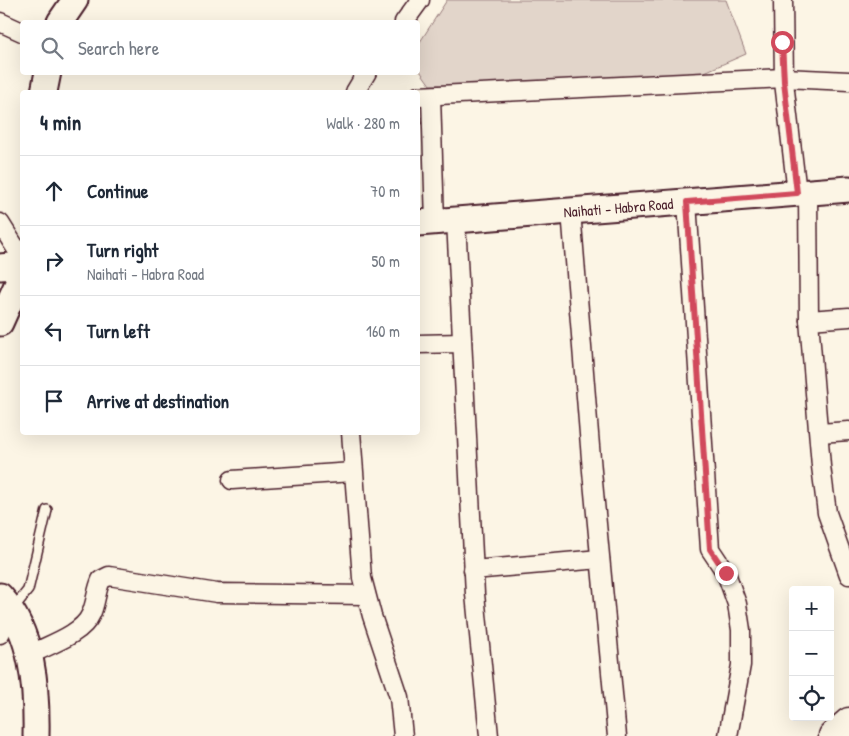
<!DOCTYPE html>
<meta charset="utf-8">
<style>
:root{--surface:#fff;--page:#f6f6f7;--text:#1f2937;--muted:#747a83;--line:#e0e1e3}
body{margin:0;font-family:"Patrick Hand",sans-serif;background:var(--page);color:var(--text)}
.controls{position:absolute;right:15px;bottom:15px;display:grid;overflow:hidden;border-radius:5px;box-shadow:0 5px 20px #0002}
.controls button{width:45px;height:45px;display:grid;place-items:center;padding:0;border:0;border-bottom:1px solid var(--line);background:var(--surface);color:var(--text);font:25px sans-serif}
.stop{position:absolute;width:15px;height:15px;margin:-11px;border:4px solid #d1495b;border-radius:50%;background:#fff}
.stop.end{background:#d1495b;border-color:#fff;box-shadow:0 1px 5px #0008}
.list{margin:0;padding:0;list-style:none}
h2{display:flex;justify-content:space-between;align-items:center;height:65px;margin:0;padding:0 20px;font-size:21px}
h2 small{font-size:16px;font-weight:400;color:var(--muted)}
.list li{display:grid;grid-template-columns:32px 1fr auto;gap:15px;align-items:center;box-sizing:border-box;height:70px;padding:0 20px;border-top:1px solid var(--line)}
.list b{display:block;font-size:19px;white-space:nowrap}
.list p{margin:0;font-size:16px;white-space:nowrap;color:var(--muted)}
.list em{font-size:16px;font-style:normal;color:var(--muted)}
.icon{flex:none;width:28px;height:28px;fill:none;stroke:currentColor;stroke-width:2;stroke-linecap:round;stroke-linejoin:round}
.map{position:relative;flex:none;width:849px;height:736px;overflow:hidden}
.search{position:absolute;background:var(--surface);box-shadow:0 5px 20px #0002;left:20px;top:20px;width:400px;height:55px;display:flex;align-items:center;gap:12px;box-sizing:border-box;padding:0 18px;border-radius:5px;color:var(--muted);font-size:19px}
.panel{position:absolute;background:var(--surface);box-shadow:0 5px 20px #0002;left:20px;top:90px;width:400px;height:345px;border-radius:5px}
.map>svg:first-child{display:block}
</style>
<div class="map">
<svg width="849" height="736" viewBox="0 0 849 736">
<rect width="100%" height="100%" fill="#fcf5e5"/>
<filter id="ink" filterUnits="userSpaceOnUse"><feTurbulence type="fractalNoise" baseFrequency=".02" numOctaves="2"/><feDisplacementMap in="SourceGraphic" scale="10" xChannelSelector="R" yChannelSelector="G"/><feConvolveMatrix kernelMatrix="1 2 1 2 8 2 1 2 1" color-interpolation-filters="sRGB"/></filter>
<g filter="url(#ink)">
<polygon fill="#e2d5ca" stroke="#967a7a" points="447,0 726,0 746,54 700,74 536,86 430,85 418,68 418,45"/>
<g fill="none" stroke-linecap="round" stroke-linejoin="round">
<g stroke="#4a1f2b" stroke-width="12">
<polyline id="lane" points="12,610 28,590 47,510"/>
</g>
<g stroke="#4a1f2b" stroke-width="21">
<g id="street">
<polyline points="783,0 784,82 797,193"/>
<polyline points="0,22 22,32"/>
<polyline points="404,22 420,0"/>
<polyline points="355,92 367,72"/>
<polyline points="418,96 784,78 849,81"/>
<polyline points="431,96 435,222"/>
<polyline points="808,193 809,320 821,466 827,513 849,575"/>
<polyline points="687,202 710,549 726,573 737,604 741,630 741,665 728,736"/>
<polyline points="571,211 592,471 617,736"/>
<polyline points="456,220 475,594 489,736"/>
<polyline points="0,223 22,258"/>
<polyline points="809,320 849,317"/>
<polyline points="418,344 462,343"/>
<polyline points="351,432 362,578 372,616 399,697 403,736"/>
<polyline points="819,433 849,431"/>
<polyline points="232,480 353,472"/>
<polyline points="473,570 600,559"/>
<polyline points="0,634 12,610"/>
<path d="M29 655C48 645 82 635 91 614 96 603 96 591 101 580L109 576 217 593 366 595"/>
</g>
</g>
<g stroke="#4a1f2b" stroke-width="29">
<g id="secondary">
<polyline points="60,22 75,0"/>
<polyline points="44,92 48,72"/>
<path id="s1" d="M418 223 849 189"/>
<polyline points="0,267 22,265"/>
<polyline points="0,323 22,274"/>
<path d="M0 596C33 632 37 689 36 736"/>
</g>
</g>
<g stroke="#4a1f2b" stroke-width="31">
<polyline id="highway" points="833,736 849,722"/>
</g>
<use href="#lane" stroke="#fcf5e5" stroke-width="9"/>
<use href="#street" stroke="#fcf5e5" stroke-width="18"/>
<use href="#secondary" stroke="#fcf5e5" stroke-width="25"/>
<use href="#highway" stroke="#fcf5e5" stroke-width="28"/>
</g>
</g>
<g fill="none" stroke-linecap="round" stroke-linejoin="round" filter="url(#ink)">
<polyline stroke="#d1495b" stroke-width="6" points="726,573 710,549 687,202 797,193 784,82 782,42"/>
</g>
<g text-anchor="middle" dominant-baseline="central" stroke-width="5" stroke-linejoin="round" paint-order="stroke">
<g font-size="15" fill="#4a1f2b" stroke="#fcf5e5">
<text stroke="none"><textPath href="#s1" startOffset="201">Naihati - Habra Road</textPath></text>
</g>
</g>
</svg>
<div class="controls">
<button>+</button>
<button>−</button>
<button><svg class="icon" aria-label="locate" viewBox="0 0 24 24"><circle cx="12" cy="12" r="6"/><path d="M12 2v4M12 18v4M2 12h4M18 12h4"/></svg></button>
</div>
<div class="stop" style="left:782px;top:42px"></div>
<div class="stop end" style="left:726px;top:573px"></div>
<div class="search"><svg class="icon" aria-label="search" viewBox="0 0 24 24"><circle cx="10" cy="10" r="6"/><path d="M15 15l6 6"/></svg>Search here</div>
<section class="panel">
<h2>4 min<small>Walk · 280 m</small></h2>
<ul class="list">
<li><svg class="icon" aria-label="ahead" viewBox="0 0 24 24"><path d="M12 20V5M6 11l6-6 6 6"/></svg><div><b>Continue</b></div><em>70 m</em></li>
<li><svg class="icon" aria-label="right" viewBox="0 0 24 24"><path d="M7 20v-9h11M14 6l5 5-5 5"/></svg><div><b>Turn right</b><p>Naihati - Habra Road</p></div><em>50 m</em></li>
<li><svg class="icon" aria-label="left" viewBox="0 0 24 24"><path d="M17 20v-9H6M10 6l-5 5 5 5"/></svg><div><b>Turn left</b></div><em>160 m</em></li>
<li><svg class="icon" aria-label="arrive" viewBox="0 0 24 24"><path d="M6 21V4h12l-3 4 3 4H6"/></svg><div><b>Arrive at destination</b></div></li>
</ul>
</section>
</div>
